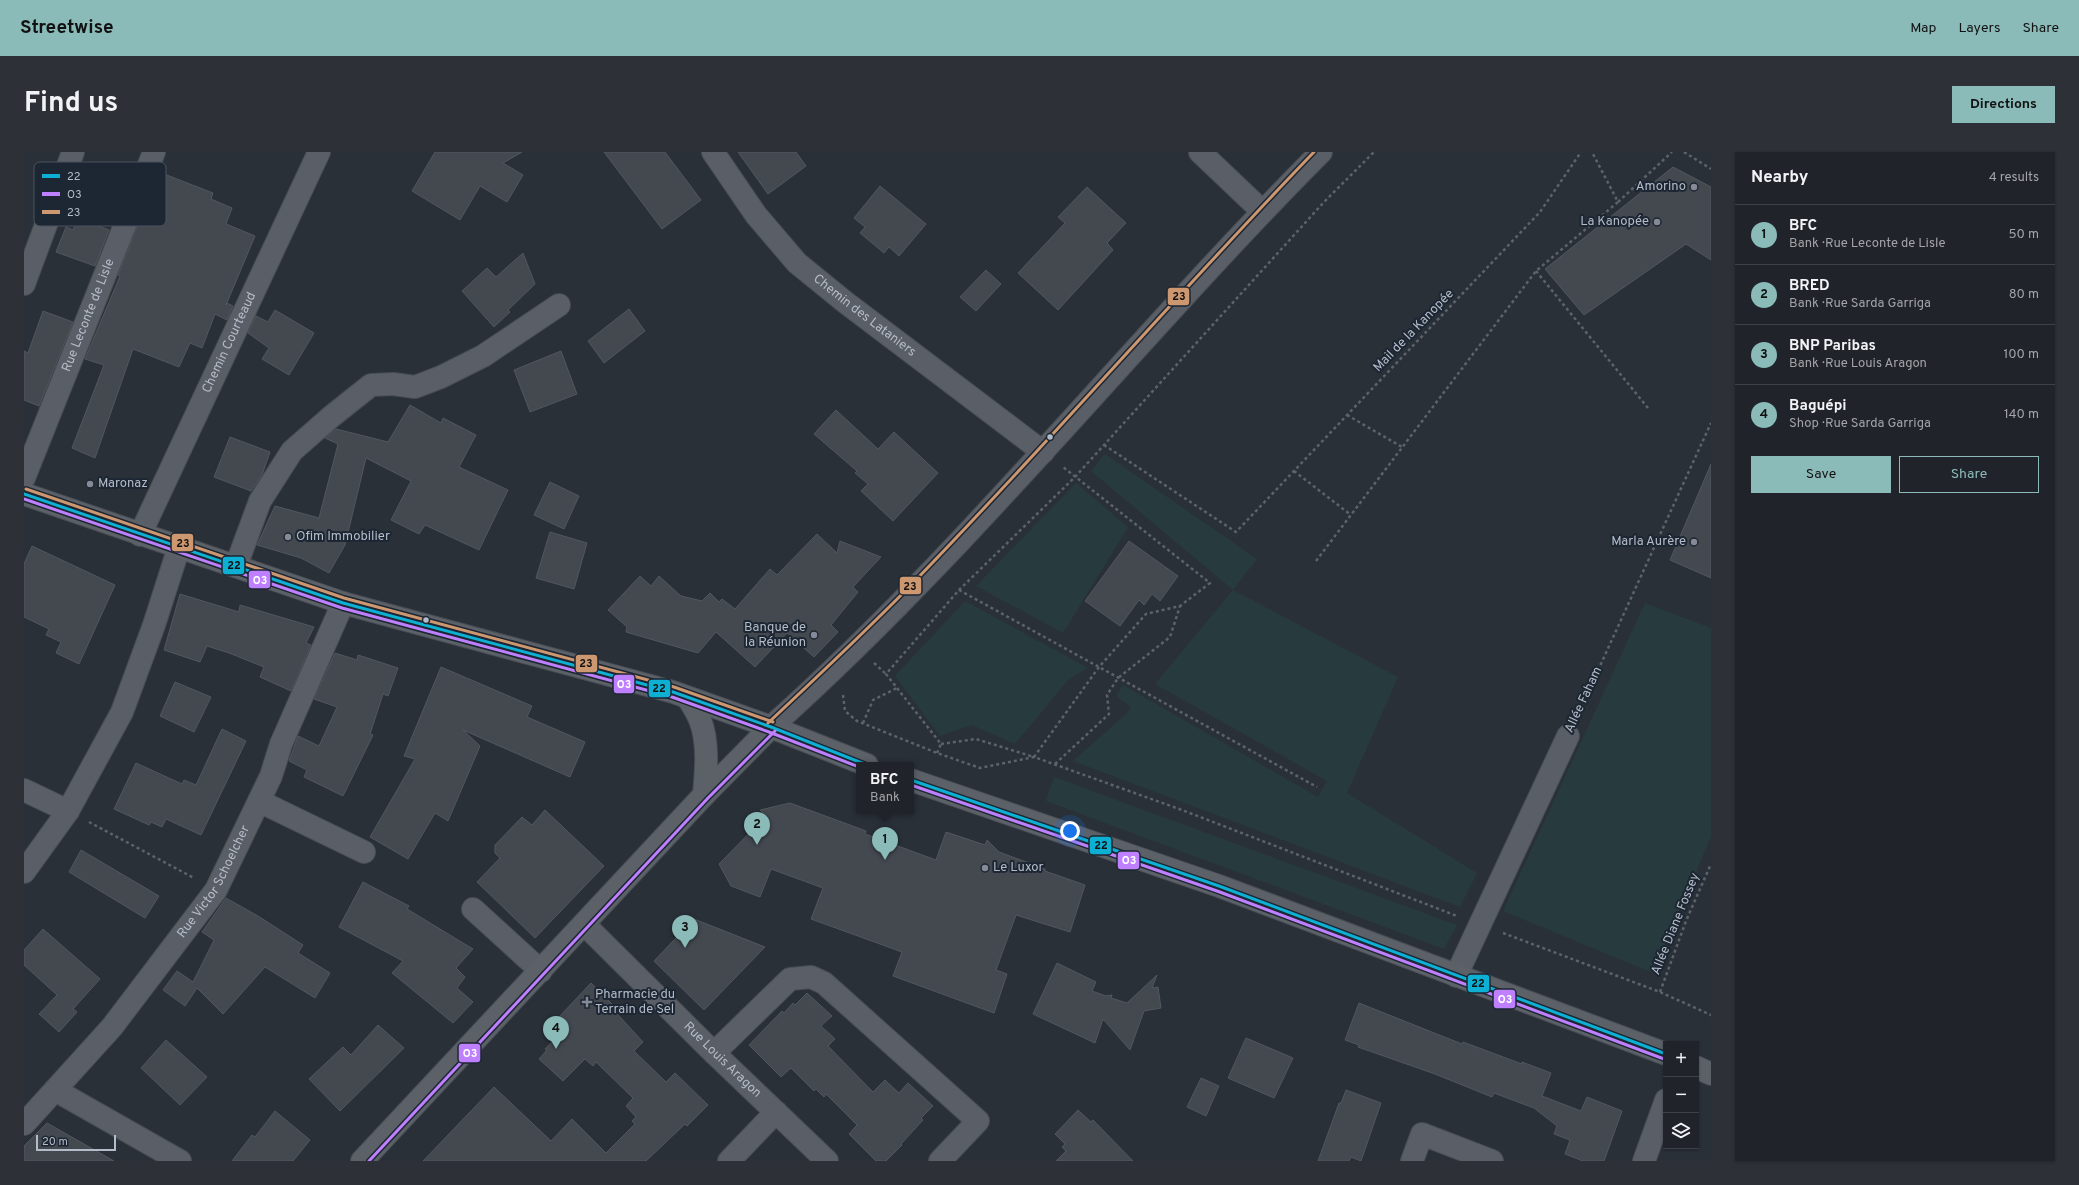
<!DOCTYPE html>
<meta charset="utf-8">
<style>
:root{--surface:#20242a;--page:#2d3036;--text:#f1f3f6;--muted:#a2a4a8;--line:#3d4147;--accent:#8bbbb9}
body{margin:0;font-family:Overpass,sans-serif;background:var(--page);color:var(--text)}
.controls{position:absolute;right:12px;bottom:12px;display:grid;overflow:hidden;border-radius:0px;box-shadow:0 1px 3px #0004}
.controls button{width:36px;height:36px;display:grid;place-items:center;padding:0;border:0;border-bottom:1px solid var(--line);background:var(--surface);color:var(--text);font:20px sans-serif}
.scale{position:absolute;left:12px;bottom:10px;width:80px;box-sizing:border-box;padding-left:4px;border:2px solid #b4bcc9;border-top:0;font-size:11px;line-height:14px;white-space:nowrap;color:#b4bcc9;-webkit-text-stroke:3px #1d2633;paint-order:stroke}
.you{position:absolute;left:1046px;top:679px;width:14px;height:14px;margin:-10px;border:3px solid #fff;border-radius:50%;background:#1a73e8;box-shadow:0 0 0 6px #1a73e833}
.badge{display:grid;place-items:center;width:26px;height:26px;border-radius:50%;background:var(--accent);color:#111;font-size:13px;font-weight:700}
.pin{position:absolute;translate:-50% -33px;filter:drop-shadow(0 1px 2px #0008)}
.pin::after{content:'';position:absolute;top:21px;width:14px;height:12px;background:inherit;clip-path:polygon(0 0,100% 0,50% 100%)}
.popup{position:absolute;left:832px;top:610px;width:58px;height:52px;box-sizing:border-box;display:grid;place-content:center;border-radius:0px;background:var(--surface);filter:drop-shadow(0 1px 3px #0005);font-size:13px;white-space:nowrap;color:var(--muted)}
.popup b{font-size:15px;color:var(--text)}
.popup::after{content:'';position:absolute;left:50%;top:100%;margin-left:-8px;border:8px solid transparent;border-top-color:var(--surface)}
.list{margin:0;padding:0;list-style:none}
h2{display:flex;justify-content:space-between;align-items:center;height:52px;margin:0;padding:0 16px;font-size:17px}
h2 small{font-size:13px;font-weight:400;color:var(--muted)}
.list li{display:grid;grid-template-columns:26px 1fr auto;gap:12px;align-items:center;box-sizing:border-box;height:60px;padding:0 16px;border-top:1px solid var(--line)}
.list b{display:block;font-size:15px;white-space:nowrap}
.list p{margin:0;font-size:13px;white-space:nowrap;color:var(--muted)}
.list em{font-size:13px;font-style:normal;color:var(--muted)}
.actions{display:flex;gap:8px;padding:12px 16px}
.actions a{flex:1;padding:9px 0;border:1px solid var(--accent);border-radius:0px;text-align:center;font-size:14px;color:var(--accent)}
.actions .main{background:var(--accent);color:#111}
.icon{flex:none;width:22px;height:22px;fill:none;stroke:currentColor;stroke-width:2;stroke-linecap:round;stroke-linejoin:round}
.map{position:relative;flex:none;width:1687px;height:1009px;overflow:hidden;border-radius:0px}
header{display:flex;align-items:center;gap:24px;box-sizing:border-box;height:56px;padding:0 20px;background:var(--accent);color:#111}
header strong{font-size:19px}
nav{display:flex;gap:22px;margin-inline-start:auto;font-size:14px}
.intro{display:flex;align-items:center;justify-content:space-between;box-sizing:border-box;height:96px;padding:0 24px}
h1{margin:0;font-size:28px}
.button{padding:10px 18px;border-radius:0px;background:var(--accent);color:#111;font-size:14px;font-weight:700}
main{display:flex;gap:24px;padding:0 24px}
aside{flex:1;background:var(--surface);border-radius:0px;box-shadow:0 1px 3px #0004}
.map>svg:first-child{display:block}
</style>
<header>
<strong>Streetwise</strong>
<nav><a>Map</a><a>Layers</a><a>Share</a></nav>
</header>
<div class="intro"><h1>Find us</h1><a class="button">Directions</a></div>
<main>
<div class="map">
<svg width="1687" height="1009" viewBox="0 0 1687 1009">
<rect width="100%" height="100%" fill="#2a3038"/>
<g fill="#273a3e">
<polygon points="1081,302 1233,407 1209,438 1374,525 1323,641 1453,721 1436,755 1049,609 1101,563 1107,555 1092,544 1099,533 1294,645 1303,629 1131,532 1209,438 1067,319"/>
<polygon points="1052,331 1104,375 1039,481 952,434"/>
<polygon points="941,449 1064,516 1045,527 991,592 948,573 916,584 871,524"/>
<polygon points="1621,451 1687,476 1687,685 1629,821 1479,759"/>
<polygon points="1030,625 1433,773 1420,797 1022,649"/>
</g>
<g fill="#444950" stroke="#52575f">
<polygon points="411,0 498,0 479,11 499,23 483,50 456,34 436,68 388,39"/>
<polygon points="580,0 641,0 677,48 638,77"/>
<polygon points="714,0 772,0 782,14 744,42"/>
<polygon points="1649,15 1687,35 1687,108 1662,92 1560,163 1521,117"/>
<polygon points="135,20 189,41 187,47 208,56 202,72 231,84 202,153 203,151 209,154 203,168 191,162 178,196 166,191 155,215 109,197 71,306 48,296 80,213 61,207 96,124 94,123"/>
<polygon points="856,34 902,72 875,104 865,95 860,101 836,81 841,75 830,66"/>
<polygon points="1063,35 1102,71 1083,91 1089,98 1034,158 994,121 1041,71 1034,65"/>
<polygon points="54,66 85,78 71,114 32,100 42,75 49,78"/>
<polygon points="499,101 511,132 484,158 486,160 470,175 438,139 463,116 472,125"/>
<polygon points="962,118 977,132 952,159 936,145"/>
<polygon points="605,157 621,179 580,211 564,189"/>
<polygon points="251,158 290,181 265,223 238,207 245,196 224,181 232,164 244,170"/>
<polygon points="19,159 49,170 15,254 0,248 0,199 4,201"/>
<polygon points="537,199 553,242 506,260 490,218"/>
<polygon points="386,253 417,271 419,266 452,283 435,315 484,338 455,398 401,373 395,382 367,368 387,329 342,306 321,393 305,421 277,406 233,393 251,354 295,366 314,292 301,286 312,277 364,290"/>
<polygon points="812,258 854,297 870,280 914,321 869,369 837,339 844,332 831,321 833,319 790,282"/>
<polygon points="206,285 246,300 238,323 227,339 190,325"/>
<polygon points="1687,312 1687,426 1646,408"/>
<polygon points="526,330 555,344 540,377 510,363"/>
<polygon points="526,380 563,391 550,437 512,426"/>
<polygon points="793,382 813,401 816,389 857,405 829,435 834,440 807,473 814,480 790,505 763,481 731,515 692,480 674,501 602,480 603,475 584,458 616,424 627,434 635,424 657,444 678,449 686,441 695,450 698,447 711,457 746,417 753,423"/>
<polygon points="1105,389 1154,424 1136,449 1128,442 1120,453 1115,448 1096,474 1061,449"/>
<polygon points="8,394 91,433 55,512 32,501 37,490 22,483 25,477 0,465 0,412"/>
<polygon points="156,442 215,460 216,453 290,475 282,491 287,493 267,539 236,525 240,515 205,501 183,494 176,510 140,498"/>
<polygon points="311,501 333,508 334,503 374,516 364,544 359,542 346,582 349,583 319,644 280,625 283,618 265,609 274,584 295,594 313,555 290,547"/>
<polygon points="417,515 508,554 503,565 561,590 546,625 439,578 456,594 424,669 411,661 384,707 346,685 391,607 380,604"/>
<polygon points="151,530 187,545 170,580 136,564"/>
<polygon points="198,577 222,589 177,683 142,667 138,675 127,670 125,673 90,657 112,611 158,632 160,628 172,633"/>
<polygon points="766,651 842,679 841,682 912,708 922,680 961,693 963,688 975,700 1021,717 1021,719 1061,733 1046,780 992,763 972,818 983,822 970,861 869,824 878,800 787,767 799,736 747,717 736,745 707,734 695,712 742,664 736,658"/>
<polygon points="521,658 580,714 511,786 453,730 476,706 471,701 471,693 498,665 508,673"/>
<polygon points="57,698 135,744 121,766 45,720"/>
<polygon points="339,730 385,754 383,757 449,797 432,816 441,825 433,836 449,850 429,871 368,821 379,809 315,775"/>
<polygon points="202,746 234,764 279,793 274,801 306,821 291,846 241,815 199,862 173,836 161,854 139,838 153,819 169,830 190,788 178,780"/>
<polygon points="670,767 741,795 680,858 630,809"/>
<polygon points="19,777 76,827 49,857 53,860 35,880 15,862 33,843 0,813 0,798"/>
<polygon points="1033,811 1072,830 1068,839 1082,844 1088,843 1087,846 1103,851 1133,823 1128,836 1134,835 1137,856 1120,859 1106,898 1079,867 1071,891 1009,862"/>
<polygon points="567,831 588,852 586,854 619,890 610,899 642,930 651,921 684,953 663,974 661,972 622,1009 399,1009 470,935 527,989 548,967 582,1001 611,972 608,969 612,965 602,954 609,946 572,910 569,914 561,907 539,929 515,907 523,898 521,897 544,873 535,865"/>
<polygon points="783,841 808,864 797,874 811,887 804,894 849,940 861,928 875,941 884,931 909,954 897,966 899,968 877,992 878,993 862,1009 852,1009 825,982 833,973 802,942 800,945 792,937 790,939 767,916 757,925 725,893 758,859 760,861 769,851 771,853"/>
<polygon points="1335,851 1438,892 1439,890 1498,912 1498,910 1527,921 1518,944 1557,959 1563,945 1598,959 1580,1009 1559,1009 1541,1002 1546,988 1530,982 1533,974 1510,956 1470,941 1468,945 1411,922 1334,895 1335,893 1321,888"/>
<polygon points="354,873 380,896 316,959 285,927 319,895 327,903"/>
<polygon points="1222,886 1269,906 1250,946 1204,926"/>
<polygon points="142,888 183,925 156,953 117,916"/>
<polygon points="1177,926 1195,934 1182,964 1163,955"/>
<polygon points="1322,938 1357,951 1337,1009 1327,1005 1325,1009 1294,1009 1315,951 1317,951"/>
<polygon points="1054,958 1067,970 1069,968 1109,1009 1032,1009 1042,999 1038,995 1041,992 1031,982"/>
<polygon points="251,959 286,988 269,1009 208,1009 228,983 231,985"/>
<polygon points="23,971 90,1009 0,1009 0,994"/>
</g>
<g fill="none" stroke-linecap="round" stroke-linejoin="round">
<g stroke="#484c53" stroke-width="24">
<g id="minor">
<path id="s1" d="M689 0 732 63 773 111 821 150 1019 300"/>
<polyline points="1176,0 1238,59"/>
<polyline points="0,132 49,0"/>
<path id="s2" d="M0 326 130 0"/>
<path id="s3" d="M116 383 295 0"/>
<polyline points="212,414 236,349 268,299 308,264 347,233 369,232 391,235 417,225 459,204 535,153"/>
<path d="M747 575C945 398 1110 188 1297 0"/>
<polyline points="0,638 44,659"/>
<polyline points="235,649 340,700"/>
<polyline points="0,720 44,659 98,560 130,473 155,395"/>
<polyline points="449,757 517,819"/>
<path id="s4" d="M560 772 690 901 803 1009"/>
<polyline points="1432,824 1544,584"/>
<polyline points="690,901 766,827 787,825 800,831 954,969 916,1009"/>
<polyline points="31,938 156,1009"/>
<path id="s5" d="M0 972 88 875 192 738 247 624 257 592 319 451"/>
<polyline points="705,1009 752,960"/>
<polyline points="1388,1009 1398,982 1468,1009"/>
<polyline points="1620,1009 1642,948"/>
</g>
</g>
<g stroke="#484c55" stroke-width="24">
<g id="major">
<polyline points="0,342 319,451 649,540 747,575 843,613"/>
<path d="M664 546C668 553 673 560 676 568 685 590 682 620 680 643"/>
<polyline points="887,628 1195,734 1642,902"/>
<polyline points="1672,915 1687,922"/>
<polyline points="338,1009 680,643 747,575"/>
</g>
</g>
<g stroke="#5d636a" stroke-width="2.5" stroke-dasharray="3 3" stroke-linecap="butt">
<polyline points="1660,0 1687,17"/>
<polyline points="1594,50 1648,0"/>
<polyline points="1512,119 1624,256"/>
<polyline points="1323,263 1378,295"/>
<polyline points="1080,293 1212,380 1516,60 1557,0"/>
<polyline points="1270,319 1327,363"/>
<polyline points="1292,409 1512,119 1594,50 1568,0"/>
<polyline points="935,438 1293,635"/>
<polyline points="850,511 862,522"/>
<polyline points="819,543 821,559 833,569 913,601 956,616 1010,605 1158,658 1433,764"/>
<polyline points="1554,562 1687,271"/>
<polyline points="839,571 849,548 873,536"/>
<polyline points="917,592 952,587 1010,605 1075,515 1122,462 1156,454 1186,431 1039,315"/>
<polyline points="913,601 917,592 862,522 935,438 1051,325 1300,50 1350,0"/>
<polyline points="1031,612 1085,562 1083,543 1094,526 1146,485 1156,454"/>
<polyline points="65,670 170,726"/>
<polyline points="1479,781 1636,840 1687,863"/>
<polyline points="1636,840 1662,769 1687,712"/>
</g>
<use href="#minor" stroke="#5a5e66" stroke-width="22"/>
<use href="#major" stroke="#5c6168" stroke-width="22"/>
<g stroke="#1d2633" stroke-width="6">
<g id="bus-1">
<polyline points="0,342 319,451 649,540 747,575 843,613"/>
<polyline points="887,628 1195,734 1642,902"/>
</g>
</g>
<g stroke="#1d2633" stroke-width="6">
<g id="bus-2">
<polyline points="0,347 318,456 648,545 745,580 835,615"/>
<polyline points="887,633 1193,739 1640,907"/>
<polyline points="345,1009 684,646 751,579"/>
</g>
</g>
<g stroke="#1d2633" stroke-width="6">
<g id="bus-3">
<polyline points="2,337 320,446 650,535 749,570"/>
<path d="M744 571C792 526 840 481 887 433 1024 292 1153 142 1290 0"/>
</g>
</g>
<use href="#bus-1" stroke="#0dafd3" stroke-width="3"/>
<use href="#bus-2" stroke="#bf80ff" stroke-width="3"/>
<use href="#bus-3" stroke="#cd976f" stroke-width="3"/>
</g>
<g fill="#848b96" stroke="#1d2633" stroke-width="1.5">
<circle cx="1670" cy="35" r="4"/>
<circle cx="1633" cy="70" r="4"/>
<circle cx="66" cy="332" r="4"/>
<circle cx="264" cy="385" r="4"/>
<circle cx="1670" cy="390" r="4"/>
<circle cx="790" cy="483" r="4"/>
<circle cx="961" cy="716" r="4"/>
<path d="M561 844h4v4h4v4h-4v4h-4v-4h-4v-4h4z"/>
</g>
<g fill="#b4bcc9" stroke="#1d2633" stroke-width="1.5">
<circle cx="1026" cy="285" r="3.5"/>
<circle cx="402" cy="468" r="3.5"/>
</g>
<g text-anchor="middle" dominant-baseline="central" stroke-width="4" stroke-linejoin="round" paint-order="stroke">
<g font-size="13" fill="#b4bcc9" stroke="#1d2633" text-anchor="end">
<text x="1662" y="35">Amorino</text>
<text x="1625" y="70">La Kanopée</text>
<text x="74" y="332" text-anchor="start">Maronaz</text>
<text x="272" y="385" text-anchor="start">Ofim Immobilier</text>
<text x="1662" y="390">Marla Aurère</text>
<text x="782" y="476">Banque de<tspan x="782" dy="15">la Réunion</tspan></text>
<text x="969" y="716" text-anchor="start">Le Luxor</text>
<text x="571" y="843" text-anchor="start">Pharmacie du<tspan x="571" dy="15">Terrain de Sel</tspan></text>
</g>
<g font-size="13" fill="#b4bcc9" stroke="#1d2633">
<text stroke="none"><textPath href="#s2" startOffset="175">Rue Leconte de Lisle</textPath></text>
<text stroke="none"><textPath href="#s1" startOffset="225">Chemin des Lataniers</textPath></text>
<text transform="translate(1390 179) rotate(-46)">Mail de la Kanopée</text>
<text stroke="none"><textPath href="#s3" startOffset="212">Chemin Courteaud</textPath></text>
<text transform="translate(1560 548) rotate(-65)">Allée Faham</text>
<text stroke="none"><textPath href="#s5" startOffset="309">Rue Victor Schoelcher</textPath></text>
<text transform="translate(1652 772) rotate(-68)">Allée Diane Fossey</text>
<text stroke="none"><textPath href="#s4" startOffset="194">Rue Louis Aragon</textPath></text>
</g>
</g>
<rect x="10" y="10" width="132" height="64" rx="6" fill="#1d2633" stroke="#4a5360" stroke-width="1"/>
<rect x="18" y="22" width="18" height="4" fill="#0dafd3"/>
<rect x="18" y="40" width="18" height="4" fill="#bf80ff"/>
<rect x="18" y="58" width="18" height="4" fill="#cd976f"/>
<g font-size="11" fill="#b4bcc9">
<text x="43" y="28">22</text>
<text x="43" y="46">O3</text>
<text x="43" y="64">23</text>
</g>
<g stroke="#1d2633" stroke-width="1.5">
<rect x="1143" y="135" width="23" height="19" rx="4" fill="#cd976f"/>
<rect x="147" y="381" width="23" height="19" rx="4" fill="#cd976f"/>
<rect x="198" y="404" width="23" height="19" rx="4" fill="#0dafd3"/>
<rect x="224" y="418" width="23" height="19" rx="4" fill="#bf80ff"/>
<rect x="875" y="424" width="23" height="19" rx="4" fill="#cd976f"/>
<rect x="551" y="502" width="23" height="19" rx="4" fill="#cd976f"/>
<rect x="589" y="522" width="22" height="20" rx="4" fill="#bf80ff"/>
<rect x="624" y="527" width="23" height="19" rx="4" fill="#0dafd3"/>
<rect x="1065" y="684" width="23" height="19" rx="4" fill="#0dafd3"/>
<rect x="1093" y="699" width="23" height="19" rx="4" fill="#bf80ff"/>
<rect x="1443" y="822" width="23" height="19" rx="4" fill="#0dafd3"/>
<rect x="1469" y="837" width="23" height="20" rx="4" fill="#bf80ff"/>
<rect x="434" y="891" width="23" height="20" rx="4" fill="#bf80ff"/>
</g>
<g font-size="11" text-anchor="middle" font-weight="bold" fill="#fff">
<text x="236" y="432">O3</text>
<text x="600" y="536">O3</text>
<text x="1105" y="712">O3</text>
<text x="1481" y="851">O3</text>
<text x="446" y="905">O3</text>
</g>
<g font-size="11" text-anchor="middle" font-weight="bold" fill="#111">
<text x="1155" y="148">23</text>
<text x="159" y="395">23</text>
<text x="210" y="417">22</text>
<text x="886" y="438">23</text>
<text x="562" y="515">23</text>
<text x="635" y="540">22</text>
<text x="1077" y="697">22</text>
<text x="1454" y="835">22</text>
</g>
</svg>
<div class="controls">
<button>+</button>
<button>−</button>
<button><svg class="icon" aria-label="layers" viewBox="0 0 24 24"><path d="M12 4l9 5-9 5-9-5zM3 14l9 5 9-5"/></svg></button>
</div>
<div class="scale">20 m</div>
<div class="you"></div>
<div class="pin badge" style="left:861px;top:708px">1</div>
<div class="popup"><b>BFC</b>Bank</div>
<div class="pin badge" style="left:733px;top:693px">2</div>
<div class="pin badge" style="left:661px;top:796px">3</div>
<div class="pin badge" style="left:532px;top:897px">4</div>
</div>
<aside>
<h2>Nearby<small>4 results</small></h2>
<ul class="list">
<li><span class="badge">1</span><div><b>BFC</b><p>Bank · Rue Leconte de Lisle</p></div><em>50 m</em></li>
<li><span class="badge">2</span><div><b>BRED</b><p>Bank · Rue Sarda Garriga</p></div><em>80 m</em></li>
<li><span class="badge">3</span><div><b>BNP Paribas</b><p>Bank · Rue Louis Aragon</p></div><em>100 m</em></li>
<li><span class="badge">4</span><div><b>Baguépi</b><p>Shop · Rue Sarda Garriga</p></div><em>140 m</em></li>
</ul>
<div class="actions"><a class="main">Save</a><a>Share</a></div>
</aside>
</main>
